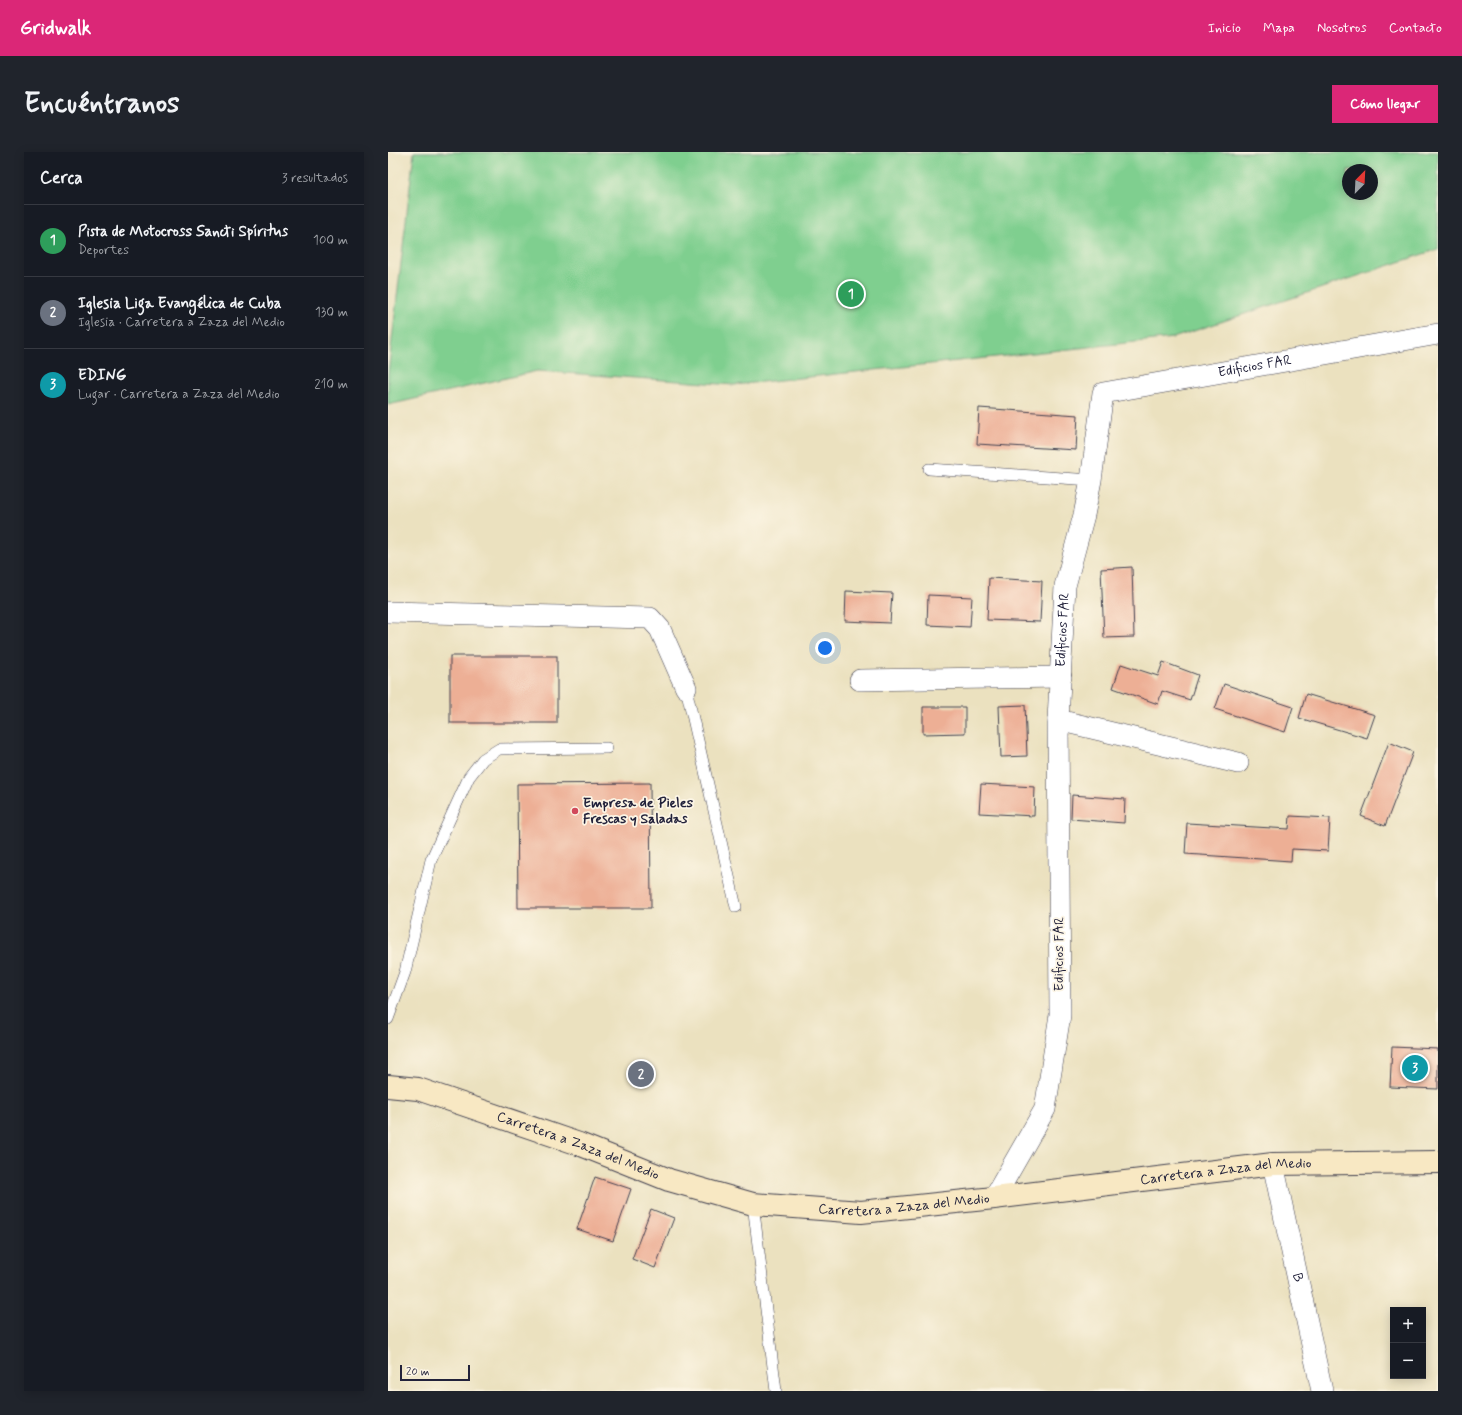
<!DOCTYPE html>
<html lang="es">
<meta charset="utf-8">
<style>
:root{--surface:#171b24;--page:#20242c;--text:#f1f3f6;--muted:#9ea1a6;--line:#363941;--accent:#db2777}
body{margin:0;font-family:Mynerve,sans-serif;background:var(--page);color:var(--text)}
.controls{position:absolute;right:12px;bottom:12px;display:grid;overflow:hidden;border-radius:0px;box-shadow:0 2px 10px #0003}
.controls button{width:36px;height:36px;display:grid;place-items:center;padding:0;border:0;border-bottom:1px solid var(--line);background:var(--surface);color:var(--text);font:20px sans-serif}
.compass{position:absolute;left:954px;top:12px;width:36px;height:36px;border-radius:50%;background:var(--surface);box-shadow:0 2px 10px #0003;rotate:24deg}
.scale{position:absolute;left:12px;bottom:10px;width:70px;box-sizing:border-box;padding-left:4px;border:2px solid #22223b;border-top:0;font-size:11px;line-height:14px;white-space:nowrap;color:#22223b;-webkit-text-stroke:3px #fcf5e5;paint-order:stroke}
.you{position:absolute;left:437px;top:496px;width:14px;height:14px;margin:-10px;border:3px solid #fff;border-radius:50%;background:#1a73e8;box-shadow:0 0 0 6px #1a73e833}
.badge{display:grid;place-items:center;width:26px;height:26px;border-radius:50%;background:var(--accent);color:#fff;font-size:13px;font-weight:700}
.pin{position:absolute;translate:-50% -50%;border:2px solid #fff;box-shadow:0 1px 4px #0006}
.list{margin:0;padding:0;list-style:none}
h2{display:flex;justify-content:space-between;align-items:center;height:52px;margin:0;padding:0 16px;font-size:17px}
h2 small{font-size:13px;font-weight:400;color:var(--muted)}
.list li{display:grid;grid-template-columns:26px 1fr auto;gap:12px;align-items:center;box-sizing:border-box;height:72px;padding:0 16px;border-top:1px solid var(--line)}
.list b{display:block;font-size:15px;white-space:nowrap}
.list p{margin:0;font-size:13px;white-space:nowrap;color:var(--muted)}
.list em{font-size:13px;font-style:normal;color:var(--muted)}
.map{position:relative;flex:none;width:1050px;height:1239px;overflow:hidden;border-radius:0px}
header{display:flex;align-items:center;gap:24px;box-sizing:border-box;height:56px;padding:0 20px;background:var(--accent);color:#fff}
header strong{font-size:19px}
nav{display:flex;gap:22px;margin-inline-start:auto;font-size:14px}
.intro{display:flex;align-items:center;justify-content:space-between;box-sizing:border-box;height:96px;padding:0 24px}
h1{margin:0;font-size:28px}
.button{padding:10px 18px;border-radius:0px;background:var(--accent);color:#fff;font-size:14px;font-weight:700}
main{display:flex;gap:24px;padding:0 24px}
aside{flex:1;background:var(--surface);border-radius:0px;box-shadow:0 2px 10px #0003}
.map>svg:first-child{display:block}
</style>
<header>
<strong>Gridwalk</strong>
<nav><a>Inicio</a><a>Mapa</a><a>Nosotros</a><a>Contacto</a></nav>
</header>
<div class="intro"><h1>Encuéntranos</h1><a class="button">Cómo llegar</a></div>
<main>
<aside>
<h2>Cerca<small>3 resultados</small></h2>
<ul class="list">
<li><span class="badge" style="background:#2e9e5b">1</span><div><b>Pista de Motocross Sancti Spíritus</b><p>Deportes</p></div><em>100 m</em></li>
<li><span class="badge" style="background:#6b7280">2</span><div><b>Iglesia Liga Evangélica de Cuba</b><p>Iglesia · Carretera a Zaza del Medio</p></div><em>130 m</em></li>
<li><span class="badge" style="background:#0f9aa8">3</span><div><b>EDING</b><p>Lugar · Carretera a Zaza del Medio</p></div><em>210 m</em></li>
</ul>
</aside>
<div class="map">
<svg width="1050" height="1239" viewBox="0 0 1050 1239">
<rect width="100%" height="100%" fill="#fcf5e5"/>
<filter id="ink" filterUnits="userSpaceOnUse"><feTurbulence type="fractalNoise" baseFrequency=".025" numOctaves="2"/><feDisplacementMap in="SourceGraphic" scale="8" xChannelSelector="R" yChannelSelector="G"/><feConvolveMatrix kernelMatrix="1 2 1 2 8 2 1 2 1" color-interpolation-filters="sRGB"/></filter>
<filter id="wash" filterUnits="userSpaceOnUse"><feTurbulence type="fractalNoise" baseFrequency=".012" numOctaves="4" result="noise"/><feDisplacementMap in="SourceGraphic" scale="16" xChannelSelector="R" yChannelSelector="G"/><feGaussianBlur stdDeviation="0.9" result="paint"/><feColorMatrix in="noise" values="0 0 0 0 0 0 0 0 0 0 0 0 0 0 0 0 0 1.4 0 .05"/><feComposite in="paint" operator="in"/></filter>
<g filter="url(#wash)">
<rect width="100%" height="100%" fill="#ebe1bf"/>
<path fill="#7fcf8f" stroke="#507865" fill-rule="evenodd" d="M26 0H1050V97L785 186 346 233 149 219 0 253V222ZM960 18H984V42H960Z"/>
<g id="blocks">
<g fill="#edaf95">
<polygon points="591,256 690,263 688,298 589,292"/>
<polygon points="744,415 746,485 716,486 713,417"/>
<polygon points="601,426 654,429 652,470 599,468"/>
<polygon points="458,439 504,441 502,471 457,469"/>
<polygon points="540,443 584,445 582,475 539,473"/>
<rect x="62" y="504" width="107" height="67"/>
<polygon points="775,510 810,523 802,548 774,539 770,552 725,536 733,512 770,524"/>
<polygon points="836,532 905,555 897,580 827,557"/>
<polygon points="918,542 987,563 979,586 911,566"/>
<polygon points="637,553 639,604 613,605 611,554"/>
<polygon points="535,555 577,555 577,581 535,582"/>
<polygon points="1001,590 1025,600 997,674 973,664"/>
<polygon points="262,631 263,756 130,756 129,632"/>
<polygon points="593,632 647,635 646,664 591,661"/>
<polygon points="684,643 737,647 736,671 683,667"/>
<polygon points="902,664 942,666 940,699 904,697 903,709 797,702 799,671 901,677"/>
<polygon points="1004,895 1050,897 1050,937 1002,935"/>
<polygon points="207,1025 243,1037 225,1089 189,1077"/>
<polygon points="263,1057 286,1066 267,1116 244,1107"/>
</g>
</g>
</g>
<g filter="url(#ink)">
<use href="#blocks" fill-opacity="0" stroke="#403f4f" stroke-width="1"/>
<g fill="none" stroke-linecap="round" stroke-linejoin="round">
<g stroke="#403f4f" stroke-width="12">
<g id="service">
<polyline points="541,317 703,328"/>
<polyline points="298,536 348,755"/>
<polyline points="0,867 17,820 43,708 81,625 95,607 111,597 219,596"/>
<polyline points="365,1052 388,1239"/>
</g>
</g>
<g stroke="#403f4f" stroke-width="22">
<g id="minor">
<polyline points="0,460 262,466 272,477 298,536"/>
<polyline points="472,528 673,525"/>
<polyline points="670,568 850,611"/>
<path id="s1" d="M885 1012 934 1239"/>
<path id="s2" d="M606 1046 657 957 672 863 670 568 677 434 696 363 703 328 715 241 1050 182"/>
</g>
</g>
<g stroke="#403f4f" stroke-width="24">
<g id="secondary">
<path id="s3" d="M0 934 30 937 191 992 281 1028 365 1052 473 1060 606 1046 885 1012 1050 1010"/>
</g>
</g>
<use href="#service" stroke="#fff" stroke-width="11"/>
<use href="#minor" stroke="#fff" stroke-width="21"/>
<use href="#secondary" stroke="#f8e8c3" stroke-width="22"/>
</g>
</g>
<circle fill="#d1495b" stroke="#fcf5e5" stroke-width="1.5" cx="187" cy="659" r="4"/>
<g text-anchor="middle" dominant-baseline="central" stroke-width="3.5" stroke-linejoin="round" paint-order="stroke">
<g font-size="14" fill="#22223b" stroke="#fcf5e5">
<text stroke="none"><textPath href="#s2" startOffset="978">Edificios FAR</textPath></text>
<text stroke="none"><textPath href="#s2" startOffset="583">Edificios FAR</textPath></text>
<text transform="translate(671 802) rotate(-90)">Edificios FAR</text>
<text stroke="none"><textPath href="#s3" startOffset="200">Carretera a Zaza del Medio</textPath></text>
<text stroke="none"><textPath href="#s3" startOffset="860">Carretera a Zaza del Medio</textPath></text>
<text stroke="none"><textPath href="#s3" startOffset="536">Carretera a Zaza del Medio</textPath></text>
<text stroke="none"><textPath href="#s1" startOffset="116">B</textPath></text>
</g>
<g font-size="14" font-weight="bold" fill="#22223b" stroke="#fcf5e5" text-anchor="start">
<text x="195" y="651">Empresa de Pieles<tspan x="195" dy="16">Frescas y Saladas</tspan></text>
</g>
</g>
</svg>
<div class="controls">
<button>+</button>
<button>−</button>
</div>
<svg class="compass" viewBox="-18 -18 36 36"><path d="M0-13l5 13h-10z" fill="#e53935"/><path d="M0 13l5-13h-10z" fill="#9ea1a6"/></svg>
<div class="scale">20 m</div>
<div class="you"></div>
<div class="pin badge" style="left:463px;top:142px;background:#2e9e5b">1</div>
<div class="pin badge" style="left:253px;top:922px;background:#6b7280">2</div>
<div class="pin badge" style="left:1027px;top:916px;background:#0f9aa8">3</div>
</div>
</main>
